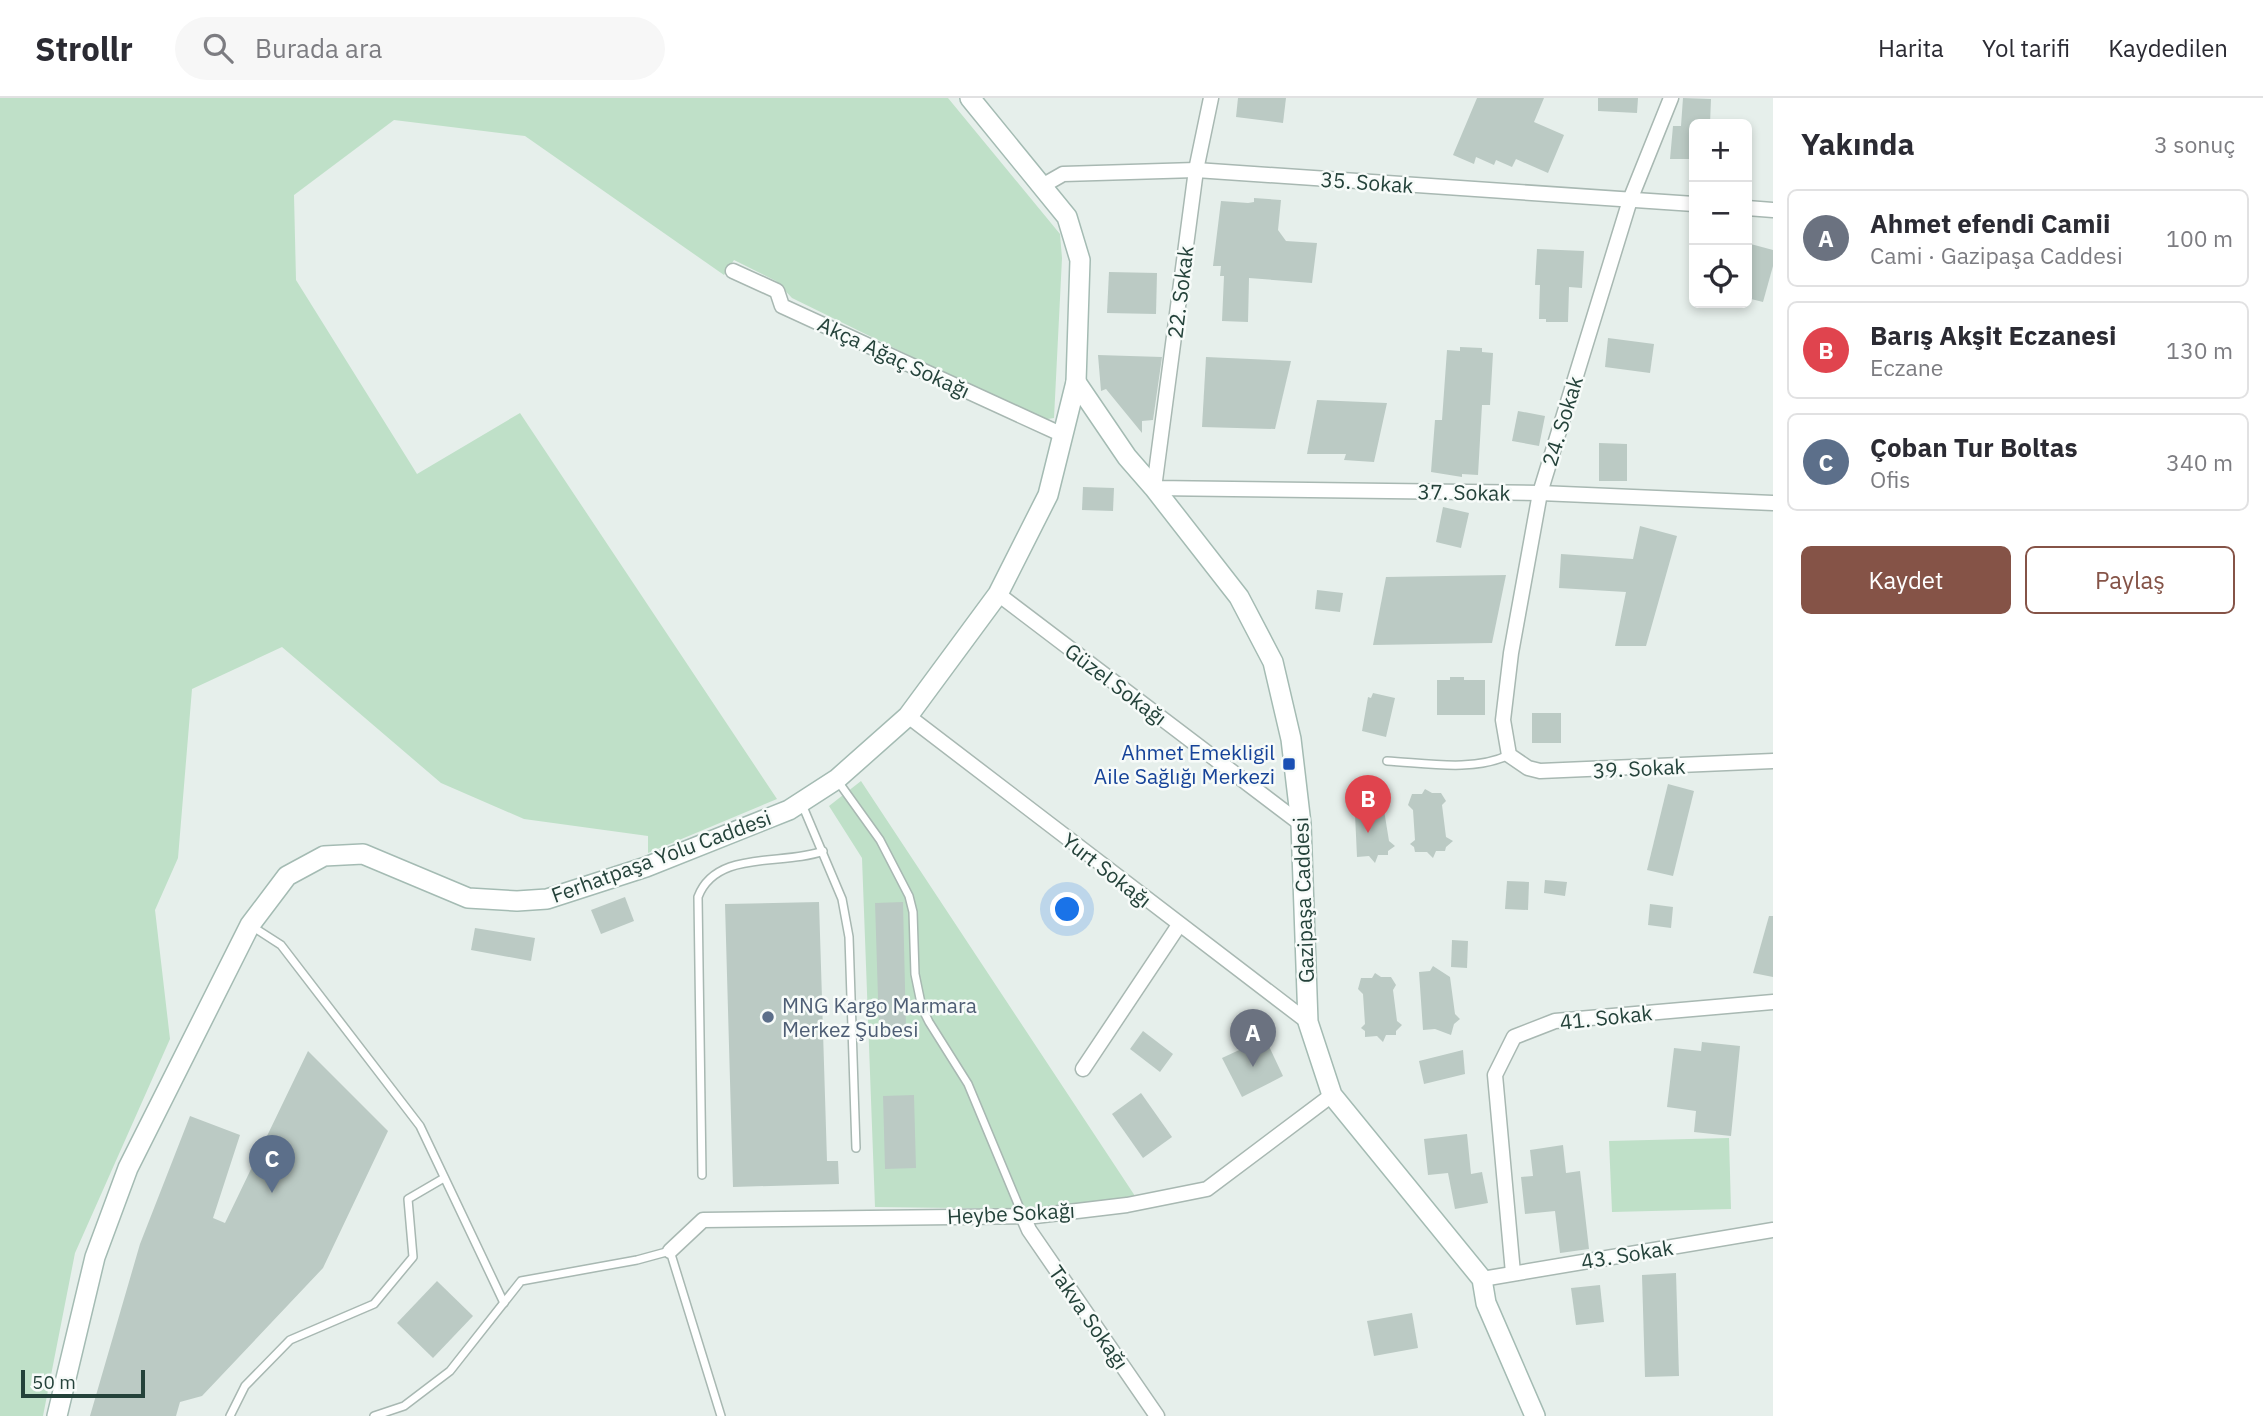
<!DOCTYPE html>
<html lang="tr">
<meta charset="utf-8">
<style>
:root{--surface:#fff;--page:#f7f7f7;--text:#2b2b33;--muted:#7c7c81;--line:#e1e1e2;--accent:#855347}
body{margin:0;font-family:"IBM Plex Sans",sans-serif;background:var(--page);color:var(--text)}
.controls{position:absolute;right:21px;top:21px;display:grid;overflow:hidden;border-radius:10px;box-shadow:0 4px 10px #0003}
.controls button{width:63px;height:63px;display:grid;place-items:center;padding:0;border:0;border-bottom:2px solid var(--line);background:var(--surface);color:var(--text);font:35px sans-serif}
.scale{position:absolute;left:21px;bottom:18px;width:124px;box-sizing:border-box;padding-left:7px;border:4px solid #24423a;border-top:0;font-size:19px;line-height:24px;white-space:nowrap;color:#24423a;-webkit-text-stroke:5px #f7fbf9;paint-order:stroke}
.you{position:absolute;left:1068px;top:812px;width:24px;height:24px;margin:-18px;border:5px solid #fff;border-radius:50%;background:#1a73e8;box-shadow:0 0 0 10px #1a73e833}
.badge{display:grid;place-items:center;width:46px;height:46px;border-radius:50%;background:var(--accent);color:#fff;font-size:23px;font-weight:700}
.pin{position:absolute;translate:-50% -58px;filter:drop-shadow(0 2px 4px #0008)}
.pin::after{content:'';position:absolute;top:37px;width:24px;height:21px;background:inherit;clip-path:polygon(0 0,100% 0,50% 100%)}
.list{margin:0;padding:0;list-style:none}
h2{display:flex;justify-content:space-between;align-items:center;height:91px;margin:0;padding:0 28px;font-size:30px}
h2 small{font-size:23px;font-weight:400;color:var(--muted)}
.list li{display:grid;grid-template-columns:46px 1fr auto;gap:21px;align-items:center;box-sizing:border-box;height:98px;margin:0 14px 14px;padding:0 14px;border:2px solid var(--line);border-radius:10px}
.list b{display:block;font-size:26px;white-space:nowrap}
.list p{margin:0;font-size:23px;white-space:nowrap;color:var(--muted)}
.list em{font-size:23px;font-style:normal;color:var(--muted)}
.actions{display:flex;gap:14px;padding:21px 28px}
.actions a{flex:1;padding:16px 0;border:2px solid var(--accent);border-radius:10px;text-align:center;font-size:24px;color:var(--accent)}
.actions .main{background:var(--accent);color:#fff}
.icon{flex:none;width:38px;height:38px;fill:none;stroke:currentColor;stroke-width:2;stroke-linecap:round;stroke-linejoin:round}
.map{position:relative;flex:none;width:1773px;height:1318px;overflow:hidden}
header{display:flex;align-items:center;gap:42px;box-sizing:border-box;height:98px;padding:0 35px;background:var(--surface);border-bottom:2px solid var(--line)}
header strong{font-size:33px}
nav{display:flex;gap:38px;margin-inline-start:auto;font-size:24px}
.search{width:490px;height:63px;background:var(--page);display:flex;align-items:center;gap:18px;box-sizing:border-box;padding:0 24px;border-radius:38px;color:var(--muted);font-size:26px}
main{display:flex}
aside{flex:1;background:var(--surface)}
.map>svg:first-child{display:block}
</style>
<header>
<strong>Strollr</strong>
<div class="search"><svg class="icon" aria-label="search" viewBox="0 0 24 24"><circle cx="10" cy="10" r="6"/><path d="M15 15l6 6"/></svg>Burada ara</div>
<nav><a>Harita</a><a>Yol tarifi</a><a>Kaydedilen</a></nav>
</header>
<main>
<div class="map">
<svg width="1773" height="1318" viewBox="0 0 1773 1318">
<rect width="100%" height="100%" fill="#e6efeb"/>
<g fill="#bfe0c8">
<polygon points="0,0 948,0 1060,136 1062,160 1054,320 1041,322 792,200 776,183 734,162 724,177 525,38 394,22 294,97 296,182 417,376 520,315 777,701 648,755 648,738 524,721 441,685 282,549 192,591 178,760 155,812 170,941 75,1155 43,1318 0,1318"/>
<polygon points="861,683 1135,1098 1034,1111 875,1109 862,760 829,708"/>
<polygon points="1729,1040 1731,1111 1612,1114 1609,1043"/>
</g>
<g fill="#bbcac4">
<polygon points="1238,0 1286,0 1283,25 1236,19"/>
<polygon points="1477,0 1544,0 1534,24 1564,37 1548,75 1516,61 1512,69 1496,62 1494,67 1476,59 1474,66 1453,57"/>
<polygon points="1598,0 1638,0 1637,15 1598,13"/>
<polygon points="1683,0 1711,1 1710,26 1694,26 1694,61 1670,61 1673,28 1681,28"/>
<polygon points="1254,100 1281,102 1278,132 1286,143 1317,145 1312,185 1249,180 1248,224 1222,223 1224,178 1220,178 1221,168 1213,168 1221,103 1248,105 1254,104"/>
<polygon points="1747,145 1773,152 1773,168 1763,204 1747,200"/>
<polygon points="1537,151 1584,153 1582,190 1569,189 1568,224 1546,224 1546,221 1539,221 1540,187 1535,187"/>
<polygon points="1109,174 1157,175 1156,216 1107,215"/>
<polygon points="1608,240 1654,246 1650,275 1605,269"/>
<polygon points="1460,249 1482,250 1482,254 1493,255 1490,307 1482,307 1478,377 1462,376 1462,379 1431,374 1435,322 1442,322 1447,252 1460,253"/>
<polygon points="1098,257 1162,259 1153,322 1142,323 1142,335 1106,291 1101,293"/>
<polygon points="1206,259 1291,263 1275,331 1202,329"/>
<polygon points="1317,302 1387,305 1374,364 1344,362 1346,356 1307,356"/>
<polygon points="1518,313 1545,318 1539,348 1512,343"/>
<polygon points="1599,345 1627,346 1627,383 1599,383"/>
<polygon points="1083,389 1114,390 1113,413 1082,412"/>
<polygon points="1443,409 1469,415 1461,450 1436,444"/>
<polygon points="1640,428 1677,438 1646,548 1615,548 1626,494 1559,490 1561,456 1633,461"/>
<polygon points="1506,477 1492,545 1373,547 1386,479"/>
<polygon points="1317,492 1343,495 1340,514 1315,511"/>
<polygon points="1450,579 1464,579 1464,582 1485,582 1485,617 1437,617 1437,582 1450,582"/>
<polygon points="1373,595 1395,600 1386,639 1362,633 1368,599 1371,600"/>
<rect x="1532" y="615" width="29" height="30"/>
<polygon points="1668,686 1694,693 1673,778 1647,772"/>
<polygon points="1425,691 1432,695 1441,695 1446,703 1442,707 1446,739 1453,743 1446,749 1445,753 1436,753 1433,760 1427,754 1415,754 1414,749 1410,746 1415,742 1413,712 1408,707 1412,696 1422,696"/>
<polygon points="1367,695 1374,699 1383,699 1389,708 1384,712 1389,743 1395,748 1388,753 1388,757 1378,757 1375,765 1369,758 1357,759 1355,716 1350,712 1353,701 1364,700"/>
<polygon points="1545,782 1567,784 1565,798 1544,795"/>
<polygon points="1507,783 1529,784 1528,812 1505,811"/>
<polygon points="625,799 634,823 601,836 591,812"/>
<polygon points="819,804 827,1063 838,1063 839,1086 733,1089 725,806"/>
<polygon points="903,804 906,931 879,932 875,805"/>
<polygon points="1650,806 1673,809 1671,830 1648,827"/>
<polygon points="1769,818 1773,818 1773,879 1753,875"/>
<polygon points="475,830 535,840 531,863 471,852"/>
<polygon points="1452,842 1468,843 1467,870 1451,869"/>
<polygon points="1433,868 1450,879 1455,916 1460,921 1454,926 1451,937 1435,931 1423,932 1419,874 1430,873"/>
<polygon points="1375,875 1381,879 1391,879 1396,887 1393,892 1397,923 1402,927 1396,933 1396,937 1386,937 1383,944 1377,938 1365,939 1365,933 1361,930 1365,926 1363,896 1358,891 1361,880 1372,880"/>
<polygon points="1143,933 1173,956 1160,974 1130,951"/>
<polygon points="1265,940 1283,978 1242,999 1222,960"/>
<polygon points="1702,944 1740,948 1731,1038 1694,1034 1696,1013 1667,1009 1674,950 1701,953"/>
<polygon points="1463,952 1465,976 1424,986 1419,963"/>
<polygon points="308,953 388,1033 323,1170 202,1298 180,1304 176,1318 90,1318 140,1146 190,1018 240,1037 213,1120 225,1125"/>
<polygon points="1141,995 1172,1039 1143,1060 1112,1016"/>
<polygon points="914,997 916,1070 885,1071 883,998"/>
<polygon points="1467,1036 1471,1076 1482,1074 1488,1105 1455,1111 1448,1075 1428,1077 1424,1041"/>
<polygon points="1563,1047 1566,1075 1580,1073 1589,1151 1560,1155 1555,1113 1525,1116 1521,1079 1533,1078 1530,1052"/>
<polygon points="1676,1175 1679,1278 1645,1279 1642,1177"/>
<polygon points="437,1183 473,1218 433,1260 397,1225"/>
<polygon points="1600,1187 1604,1224 1576,1227 1571,1190"/>
<polygon points="1412,1215 1418,1250 1374,1258 1367,1223"/>
</g>
<g fill="none" stroke-linecap="round" stroke-linejoin="round">
<g stroke="#a8b8b2" stroke-width="10">
<g id="lane">
<path d="M1387 663C1426 665 1473 674 1509 657"/>
<polyline points="837,682 880,742 909,798 913,814 915,876 922,910 929,924 968,986 1023,1118"/>
<polyline points="801,704 842,801 849,839 856,1050"/>
<polyline points="250,827 281,847 420,1028 504,1205"/>
<path d="M702 1077 698 799C716 751 784 768 823 753"/>
<polyline points="230,1318 245,1288 290,1242 374,1206 413,1159 408,1101 444,1080"/>
<polyline points="374,1318 404,1308 450,1273 521,1183 637,1162 670,1153 721,1318"/>
</g>
</g>
<g stroke="#a8b8b2" stroke-width="17">
<g id="street">
<polyline points="1211,0 1196,72 1154,390 1540,395 1773,405"/>
<polyline points="1671,0 1630,102 1540,395 1511,555 1503,622 1509,657 1528,670 1540,673 1773,663"/>
<polyline points="1042,88 1063,76 1196,72 1694,106"/>
<polyline points="1747,110 1773,112"/>
<polyline points="733,173 777,193 782,208 1063,337"/>
<polyline points="998,496 1301,726"/>
<polyline points="908,618 1308,924"/>
<polyline points="1083,971 1179,827"/>
<polyline points="1023,1118 1029,1132 1157,1318"/>
<polyline points="670,1153 703,1122 1035,1118 1127,1107 1207,1091 1332,997"/>
<polyline points="1513,1175 1495,977 1514,939 1555,923 1773,904"/>
<polyline points="1482,1181 1773,1132"/>
</g>
</g>
<g stroke="#a4bbb3" stroke-width="22">
<g id="secondary">
<polyline points="1076,284 1127,359 1154,390 1239,499 1273,564 1291,641 1301,726 1308,924 1332,997 1482,1181 1486,1205 1535,1318"/>
<polyline points="57,1318 95,1159 128,1070 250,827 287,778 324,758 363,756 468,800 517,803 547,801 646,769 789,712 837,681 908,618 998,496 1048,397 1076,284 1080,162 1067,119 970,0"/>
</g>
</g>
<use href="#lane" stroke="#fff" stroke-width="7"/>
<use href="#street" stroke="#fff" stroke-width="14"/>
<use href="#secondary" stroke="#fff" stroke-width="19"/>
</g>
<rect fill="#1a4fb4" stroke="#f7fbf9" stroke-width="2.5" x="1282" y="659" width="14" height="14" rx="3.5"/>
<circle fill="#5c6f8a" stroke="#f7fbf9" stroke-width="2.5" cx="768" cy="919" r="7"/>
<g text-anchor="middle" dominant-baseline="central" stroke-width="5" stroke-linejoin="round" paint-order="stroke">
<g font-size="21" fill="#24423a" stroke="#f7fbf9">
<text transform="translate(1367 84) rotate(4)">35. Sokak</text>
<text transform="translate(1180 194) rotate(-83)">22. Sokak</text>
<text transform="translate(894 259) rotate(25)">Akça Ağaç Sokağı</text>
<text transform="translate(1562 323) rotate(-73)">24. Sokak</text>
<text transform="translate(1464 394) rotate(1)">37. Sokak</text>
<text transform="translate(1116 586) rotate(37)">Güzel Sokağı</text>
<text transform="translate(1639 670) rotate(-3)">39. Sokak</text>
<text transform="translate(661 758) rotate(-20)">Ferhatpaşa Yolu Caddesi</text>
<text transform="translate(1107 772) rotate(38)">Yurt Sokağı</text>
<text transform="translate(1303 802) rotate(-92)">Gazipaşa Caddesi</text>
<text transform="translate(1606 919) rotate(-6)">41. Sokak</text>
<text transform="translate(1011 1115) rotate(-3)">Heybe Sokağı</text>
<text transform="translate(1627 1156) rotate(-9)">43. Sokak</text>
<text transform="translate(1089 1219) rotate(55)">Takva Sokağı</text>
</g>
<g font-size="21" fill="#164399" stroke="#f7fbf9" text-anchor="end">
<text x="1275" y="654">Ahmet Emekligil<tspan x="1275" dy="24">Aile Sağlığı Merkezi</tspan></text>
</g>
<g font-size="21" fill="#4e5e75" stroke="#f7fbf9" text-anchor="start">
<text x="782" y="907">MNG Kargo Marmara<tspan x="782" dy="24">Merkez Şubesi</tspan></text>
</g>
</g>
</svg>
<div class="controls">
<button>+</button>
<button>−</button>
<button><svg class="icon" aria-label="locate" viewBox="0 0 24 24"><circle cx="12" cy="12" r="6"/><path d="M12 2v4M12 18v4M2 12h4M18 12h4"/></svg></button>
</div>
<div class="scale">50 m</div>
<div class="you"></div>
<div class="pin badge" style="left:1253px;top:969px;background:#6b7280">A</div>
<div class="pin badge" style="left:1368px;top:735px;background:#e0444e">B</div>
<div class="pin badge" style="left:272px;top:1095px;background:#5c6f8a">C</div>
</div>
<aside>
<h2>Yakında<small>3 sonuç</small></h2>
<ul class="list">
<li><span class="badge" style="background:#6b7280">A</span><div><b>Ahmet efendi Camii</b><p>Cami · Gazipaşa Caddesi</p></div><em>100 m</em></li>
<li><span class="badge" style="background:#e0444e">B</span><div><b>Barış Akşit Eczanesi</b><p>Eczane</p></div><em>130 m</em></li>
<li><span class="badge" style="background:#5c6f8a">C</span><div><b>Çoban Tur Boltas</b><p>Ofis</p></div><em>340 m</em></li>
</ul>
<div class="actions"><a class="main">Kaydet</a><a>Paylaş</a></div>
</aside>
</main>
